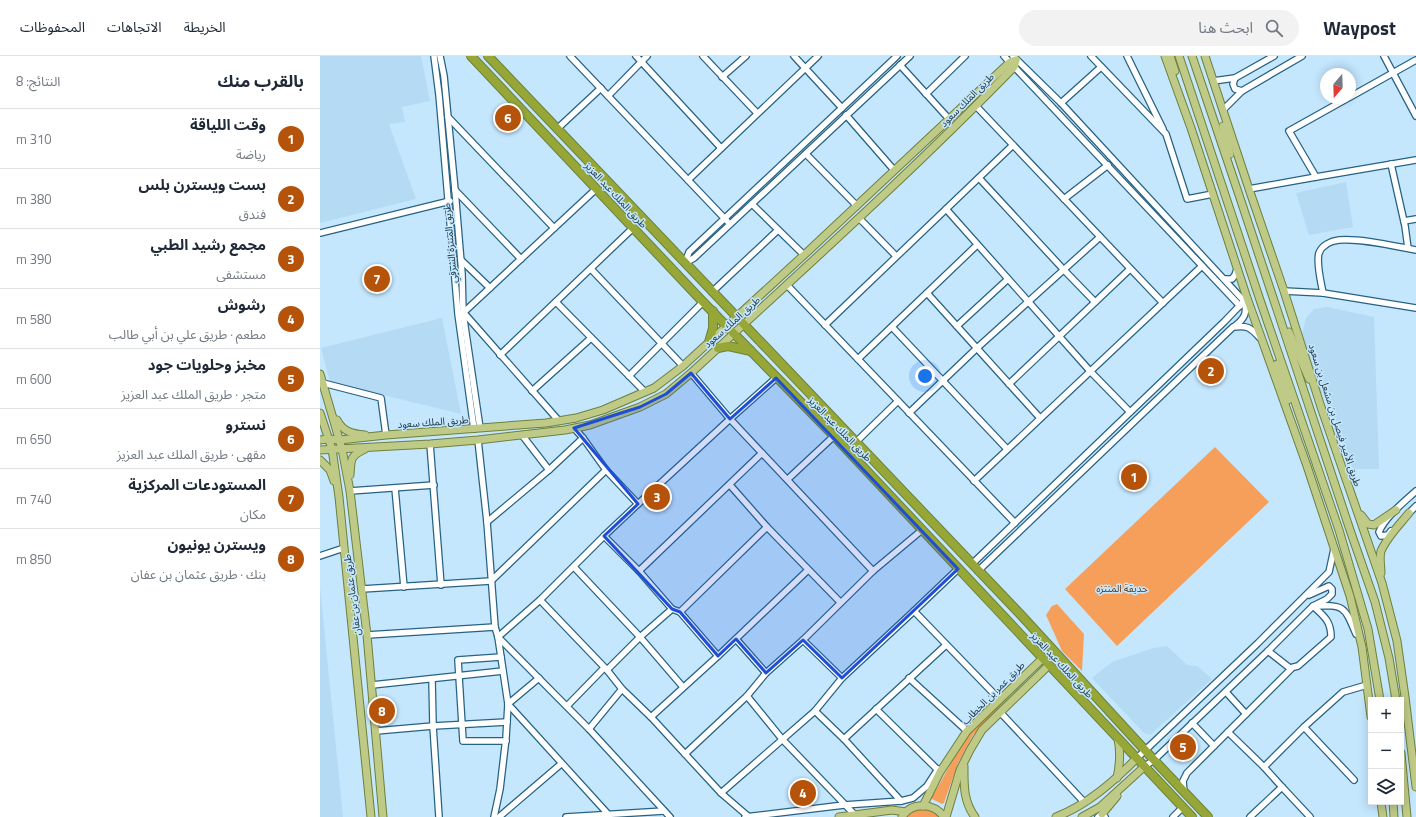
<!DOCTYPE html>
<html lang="ar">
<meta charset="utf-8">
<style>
:root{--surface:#fff;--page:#f2f2f3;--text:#1f2937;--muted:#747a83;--line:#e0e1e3;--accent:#b45309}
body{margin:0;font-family:"Titillium Web","Noto Sans Arabic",sans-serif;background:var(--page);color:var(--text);direction:rtl}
.controls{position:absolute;right:12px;bottom:12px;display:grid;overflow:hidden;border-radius:0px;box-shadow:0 2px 10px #0003}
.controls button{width:36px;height:36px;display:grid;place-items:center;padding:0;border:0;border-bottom:1px solid var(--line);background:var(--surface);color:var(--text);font:20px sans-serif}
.compass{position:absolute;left:1000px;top:12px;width:36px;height:36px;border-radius:50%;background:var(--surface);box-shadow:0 2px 10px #0003;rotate:199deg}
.you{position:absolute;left:605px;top:320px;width:14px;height:14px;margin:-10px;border:3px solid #fff;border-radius:50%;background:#1a73e8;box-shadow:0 0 0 6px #1a73e833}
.badge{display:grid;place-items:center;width:26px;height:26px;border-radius:50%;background:var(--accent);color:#fff;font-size:13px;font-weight:700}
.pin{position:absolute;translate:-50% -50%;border:2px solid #fff;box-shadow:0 1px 4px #0006}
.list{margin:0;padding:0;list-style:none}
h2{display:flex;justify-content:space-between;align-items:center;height:52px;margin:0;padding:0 16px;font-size:17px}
h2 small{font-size:13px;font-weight:400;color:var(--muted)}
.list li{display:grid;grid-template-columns:26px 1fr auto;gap:12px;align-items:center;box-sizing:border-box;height:60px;padding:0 16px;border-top:1px solid var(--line)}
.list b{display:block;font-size:15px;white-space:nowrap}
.list p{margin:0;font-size:13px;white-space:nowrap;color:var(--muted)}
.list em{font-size:13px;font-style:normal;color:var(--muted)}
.icon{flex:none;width:22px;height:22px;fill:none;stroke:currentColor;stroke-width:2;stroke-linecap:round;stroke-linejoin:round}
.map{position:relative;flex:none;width:1096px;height:761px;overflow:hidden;direction:ltr}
header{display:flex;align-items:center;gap:24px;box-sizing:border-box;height:56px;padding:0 20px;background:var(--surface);border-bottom:1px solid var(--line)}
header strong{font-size:19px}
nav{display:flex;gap:22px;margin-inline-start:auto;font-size:14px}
.search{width:280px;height:36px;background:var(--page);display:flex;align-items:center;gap:10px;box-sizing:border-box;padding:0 14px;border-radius:22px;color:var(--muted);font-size:15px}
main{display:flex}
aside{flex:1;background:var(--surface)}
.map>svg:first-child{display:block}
</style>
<header>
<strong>Waypost</strong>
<div class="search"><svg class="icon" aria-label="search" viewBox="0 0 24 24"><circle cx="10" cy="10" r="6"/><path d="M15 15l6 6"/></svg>ابحث هنا</div>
<nav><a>الخريطة</a><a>الاتجاهات</a><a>المحفوظات</a></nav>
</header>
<main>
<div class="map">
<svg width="1096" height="761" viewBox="0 0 1096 761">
<rect width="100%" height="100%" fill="#c4e7fe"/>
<g fill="#b4daf4">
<polygon points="0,0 101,0 110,45 82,51 85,66 69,68 96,143 0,167"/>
<polygon points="1026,126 1033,171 989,179 976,137"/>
<polygon points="1007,251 1054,261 1059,413 1033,413 1006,337 1000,337 981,283 986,262 994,253"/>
<polygon points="122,262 141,358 10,326 1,292"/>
<polygon points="0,531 23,761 0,761"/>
<polygon points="847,590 867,609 877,610 892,623 830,679 824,677 772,622 792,606 833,592"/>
</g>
<g fill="#f69f5b">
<polygon points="895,391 949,446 797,590 745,533"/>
<polygon points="737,548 764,578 762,615 742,595 726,559 732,550"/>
<polygon points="688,640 689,641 653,679 638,707 624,747 622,748 610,742 615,736 644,684 670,656"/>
<polygon points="603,752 611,754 620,761 587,761 594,755"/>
</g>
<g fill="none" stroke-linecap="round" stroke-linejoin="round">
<g stroke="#276283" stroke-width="8">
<g id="minor">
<polyline points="114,0 119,39 138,258 154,373"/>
<polyline points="120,0 124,20 135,134 142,218 143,257 160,372"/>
<polyline points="250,0 407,165"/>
<polyline points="316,0 401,92"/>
<polyline points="383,0 437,57"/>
<polyline points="474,0 522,52"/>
<polyline points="684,0 920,250"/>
<path d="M693 0 741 47 924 245C928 257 924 263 915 270"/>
<polyline points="771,0 846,78 867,143 893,138"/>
<polyline points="807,0 843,73"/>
<polyline points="1064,0 1096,60"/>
<polyline points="580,9 629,63"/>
<polyline points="402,21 426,0"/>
<polyline points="915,22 913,28 915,33 922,35"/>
<polyline points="893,25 915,22 954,0"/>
<polyline points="606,38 645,0"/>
<polyline points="288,40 327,0"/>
<polyline points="1030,41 1096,4"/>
<polyline points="741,47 781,11"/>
<polyline points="656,50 843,247"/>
<polyline points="903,54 922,35 982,0"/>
<polyline points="526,59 574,114"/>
<polyline points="128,61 234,172"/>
<polyline points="237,73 281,32"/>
<polyline points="486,98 537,150"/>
<polyline points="1071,108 1085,170 1088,192"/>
<polyline points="996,121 969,75 1028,42"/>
<polyline points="659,122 744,214 775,246"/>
<polyline points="368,124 498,0"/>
<polyline points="929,133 996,121 1096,104"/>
<polyline points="135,134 201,203"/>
<polyline points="744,143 788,109"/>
<polyline points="432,148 484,199"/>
<polyline points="626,153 770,315 810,356"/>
<polyline points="539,162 576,200"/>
<polyline points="1084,165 1096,163"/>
<polyline points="0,177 130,145"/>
<polyline points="141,204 170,232"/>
<polyline points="365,207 374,202 590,0"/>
<polyline points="365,207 369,196 577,0"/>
<polyline points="271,213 363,310"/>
<polyline points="904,223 912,223 915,219 917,213"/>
<polyline points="467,229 695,467"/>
<polyline points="964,235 1003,237 1096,252"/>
<polyline points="392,236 458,174"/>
<polyline points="607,237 720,362"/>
<path d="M1003 237C1001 226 996 207 999 197 1002 189 1011 185 1019 184 1040 182 1074 190 1096 194"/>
<polyline points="236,246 325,336"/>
<polyline points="142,257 143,257 276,133"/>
<polyline points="144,257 239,365"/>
<polyline points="505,269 693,89"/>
<polyline points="637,270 688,223"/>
<polyline points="572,271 687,393"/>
<polyline points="180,299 313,172"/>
<polyline points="538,303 657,189"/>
<polyline points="371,317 410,363 553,515"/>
<polyline points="309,320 383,246"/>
<polyline points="3,327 61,342 66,379"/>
<polyline points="689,328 810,213"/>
<polyline points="212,335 271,282"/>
<polyline points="589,357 657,292 780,181"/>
<polyline points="254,372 263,382 286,414 318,448"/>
<polyline points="202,379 229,414"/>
<polyline points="158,384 167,466 175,571 178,581 188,648 186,682 180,733 174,761"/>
<polyline points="536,386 578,345"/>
<polyline points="110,388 121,529"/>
<polyline points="468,423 514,380"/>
<polyline points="654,425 882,210"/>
<polyline points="410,429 447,471 520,546"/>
<polyline points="75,432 84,531"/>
<polyline points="30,435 114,429"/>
<polyline points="1087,459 1096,450"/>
<polyline points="167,466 229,414 263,382"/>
<path d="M1071 475 1068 479 1061 480 1059 476C1065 461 1084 446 1096 435"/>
<polyline points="284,480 319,515 352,553 360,556 398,600"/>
<polyline points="0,500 24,492"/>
<polyline points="652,508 904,266 927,242"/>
<polyline points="254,511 320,581 363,631"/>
<polyline points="319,515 442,397"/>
<path d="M658 515 913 271C927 269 930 271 940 282"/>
<polyline points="42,533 171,525 286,414"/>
<polyline points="220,544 287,614 302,633 331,661 401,737 429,761"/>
<polyline points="594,555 638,513"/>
<polyline points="360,556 447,471"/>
<polyline points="47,579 175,571"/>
<polyline points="416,583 446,617"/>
<polyline points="483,584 522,622"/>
<polyline points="181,601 138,604 143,685 186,685"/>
<path d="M970 612 978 610 1011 581C1011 565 1004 560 993 550L1007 543 1012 538V533L1009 530 989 539"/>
<polyline points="287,614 320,581 352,553"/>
<polyline points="219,622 188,648 288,758"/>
<polyline points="589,622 647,675"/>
<polyline points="112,623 113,670 119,761"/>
<polyline points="52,629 183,615"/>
<polyline points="906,636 926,658"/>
<polyline points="427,640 462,683 534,758"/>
<polyline points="247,650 284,612"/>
<polyline points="556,653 620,716"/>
<polyline points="495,655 524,683 581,745"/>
<polyline points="680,656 764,746"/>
<polyline points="331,661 398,600 488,514"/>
<polyline points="872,667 894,690"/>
<polyline points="984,671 1034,724"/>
<polyline points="269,673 302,633"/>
<polyline points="56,675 113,670 187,666"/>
<polyline points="908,676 944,711"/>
<polyline points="524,683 626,589"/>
<polyline points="365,698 427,640 446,617 483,584 553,515 602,474"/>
<polyline points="816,703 938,587 1009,516 1014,493"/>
<path d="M825 710 834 704 948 595 993 550C1024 549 1024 549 1036 578"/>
<polyline points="962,731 990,761"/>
<polyline points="864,736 863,725 867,717 971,613 948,595"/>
<polyline points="401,737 495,655 522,622 594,555 679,643"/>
<polyline points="179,761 241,708"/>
<polyline points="246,761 344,755"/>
<polyline points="350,761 269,673 178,581 220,544 284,480 318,448 410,363 456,322"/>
<polyline points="425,761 524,749 581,745 593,742 607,730 618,713"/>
<polyline points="778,761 782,758 785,761"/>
<polyline points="853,761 863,751"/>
<polyline points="930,761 962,731 944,711 984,671 1023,636 1047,629"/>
</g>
</g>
<g stroke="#6d803d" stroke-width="9">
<g id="major">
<polyline points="845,0 871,72 927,242 987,410 1030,540 1042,591 1051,661"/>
<polyline points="850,0 855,15"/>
<polyline points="859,0 940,244 1019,474 1048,573 1060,644"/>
<polyline points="872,0 920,142 1030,474 1055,546 1069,602 1076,644"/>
<polyline points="885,0 929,133 964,235 1001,351 1062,527 1077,585 1085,641 1096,731"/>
<polyline points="903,70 910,98"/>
<polyline points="969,276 989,323"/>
<polyline points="957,308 968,344"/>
<polyline points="0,318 22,393 30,435 47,579 63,761"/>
<polyline points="0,357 12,393 19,441 51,761"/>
<path d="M17 364C23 376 33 378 45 379"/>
<polyline points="0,384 8,383 20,384 66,379 226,367 256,362 283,354 334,332 363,310 484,199 690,6 696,4"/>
<path d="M0 394 110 388 158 384 245 374 270 369 320 351 346 338 371 317C480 216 591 117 694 11L696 4"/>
<polyline points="0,404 10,414 14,425"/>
<path d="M30 419C31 403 30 400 45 393"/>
<polyline points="1041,459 1048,468 1054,469 1076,454"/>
<path d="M1061 517C1061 510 1059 502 1061 495 1067 481 1080 468 1089 457"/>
<polyline points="1081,697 1087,761"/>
<path d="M644 710C644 728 643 745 655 761"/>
<path d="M797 722C800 708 801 697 798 683"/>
<polyline points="1061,746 1063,761"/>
<polyline points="1073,746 1074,761"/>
<polyline points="603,750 620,716 647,675 723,602"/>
<polyline points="782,758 797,740"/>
<polyline points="519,761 572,754 586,756"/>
<path d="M582 761C592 745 614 747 624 761"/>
<polyline points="626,761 640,714 650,694 662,674 729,609"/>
<path d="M736 761C767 749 793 726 816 703"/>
<polyline points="762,761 780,751 825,710"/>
</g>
</g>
<g stroke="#6d803d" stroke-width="10">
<g id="highway">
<polyline points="151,0 383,246 514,380 872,761"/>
<polyline points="168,0 701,559 834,704 888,761"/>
<polyline points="389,286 393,272 393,255"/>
<polyline points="398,292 408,290 431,295"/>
</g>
</g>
<use href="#minor" stroke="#fff" stroke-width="5.5"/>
<use href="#major" stroke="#c0ca87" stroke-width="7"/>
<use href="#highway" stroke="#96a637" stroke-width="8"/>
</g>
<path fill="#1d4ed8" fill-opacity="0.2" stroke="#1d4ed8" stroke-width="3" stroke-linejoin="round" d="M371 317 410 363 456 322 638 513 522 622 483 584 446 617 416 583 398 600 360 556 352 553 284 480 318 448 254 372 320 351 346 338Z"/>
<g text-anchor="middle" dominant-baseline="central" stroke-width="3" stroke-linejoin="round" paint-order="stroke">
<g font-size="10" fill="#223a49" stroke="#c4e7fe">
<text transform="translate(647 44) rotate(-45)">طريق الملك سعود</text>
<text transform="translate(296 139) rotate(47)">طريق الملك عبد العزيز</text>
<text transform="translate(130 187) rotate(-95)">طريق المنتزة الشرقي</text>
<text transform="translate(412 266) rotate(-42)">طريق الملك سعود</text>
<text transform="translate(1015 359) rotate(72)">طريق الأمير فيصل بن مشعل بن سعود</text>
<text transform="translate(113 366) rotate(-4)">طريق الملك سعود</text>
<text transform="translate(520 373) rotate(46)">طريق الملك عبد العزيز</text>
<text transform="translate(32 539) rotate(-97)">طريق عثمان بن عفان</text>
<text transform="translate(742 609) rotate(47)">طريق الملك عبد العزيز</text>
<text transform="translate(673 637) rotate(-45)">طريق عمر بن الخطاب</text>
</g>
<g font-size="10" fill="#5e3a1e" stroke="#c4e7fe">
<text x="802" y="532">حديقة المنتزه</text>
</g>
</g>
</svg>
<div class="controls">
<button>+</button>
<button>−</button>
<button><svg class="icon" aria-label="layers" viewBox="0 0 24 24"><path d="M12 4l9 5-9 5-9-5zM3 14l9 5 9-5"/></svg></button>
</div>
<svg class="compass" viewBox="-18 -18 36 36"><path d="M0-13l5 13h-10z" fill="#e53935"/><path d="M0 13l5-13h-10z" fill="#747a83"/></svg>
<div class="you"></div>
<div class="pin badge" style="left:814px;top:421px">1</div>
<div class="pin badge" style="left:891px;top:315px">2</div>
<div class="pin badge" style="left:337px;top:441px">3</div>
<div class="pin badge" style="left:483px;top:737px">4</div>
<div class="pin badge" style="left:863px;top:691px">5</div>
<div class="pin badge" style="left:188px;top:62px">6</div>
<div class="pin badge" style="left:57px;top:223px">7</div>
<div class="pin badge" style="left:62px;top:655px">8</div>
</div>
<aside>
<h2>بالقرب منك<small>النتائج: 8</small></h2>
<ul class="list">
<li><span class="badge">1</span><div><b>وقت اللياقة</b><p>رياضة</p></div><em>310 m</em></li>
<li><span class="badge">2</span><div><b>بست ويسترن بلس</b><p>فندق</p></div><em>380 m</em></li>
<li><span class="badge">3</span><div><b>مجمع رشيد الطبي</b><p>مستشفى</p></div><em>390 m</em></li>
<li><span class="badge">4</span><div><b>رشوش</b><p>مطعم · طريق علي بن أبي طالب</p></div><em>580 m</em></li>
<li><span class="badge">5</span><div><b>مخبز وحلويات جود</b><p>متجر · طريق الملك عبد العزيز</p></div><em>600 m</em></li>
<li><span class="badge">6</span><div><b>نسترو</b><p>مقهى · طريق الملك عبد العزيز</p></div><em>650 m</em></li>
<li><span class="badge">7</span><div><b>المستودعات المركزية</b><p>مكان</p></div><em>740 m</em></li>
<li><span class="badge">8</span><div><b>ويسترن يونيون</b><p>بنك · طريق عثمان بن عفان</p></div><em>850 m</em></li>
</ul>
</aside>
</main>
